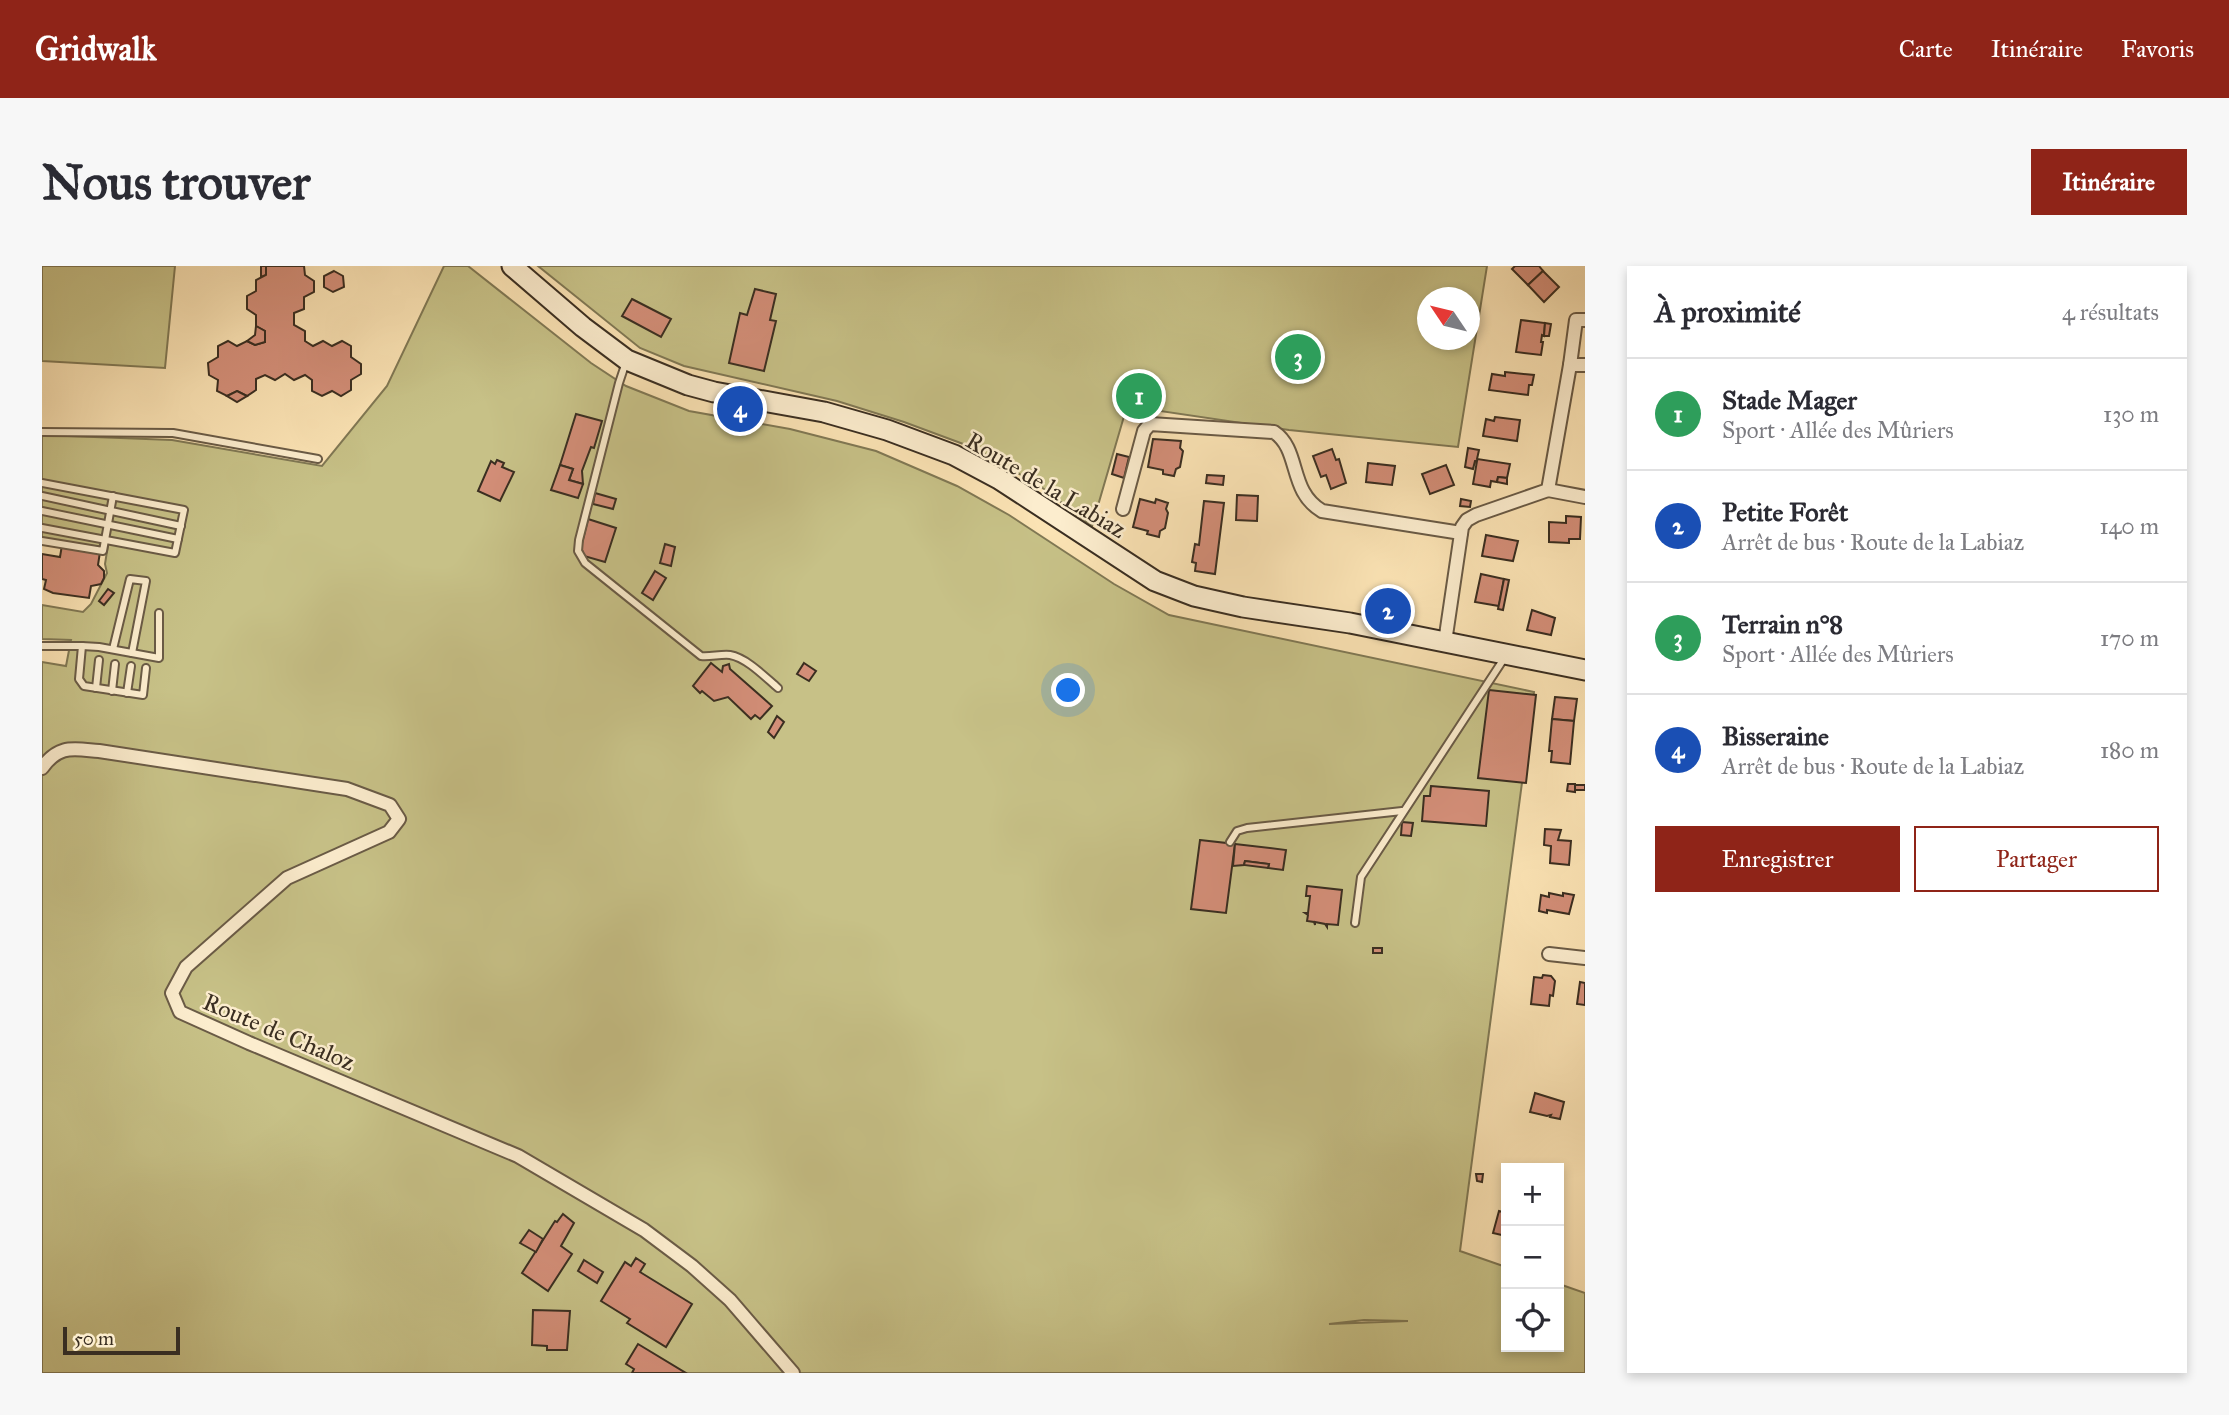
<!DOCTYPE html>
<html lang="fr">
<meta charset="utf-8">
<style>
:root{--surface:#fff;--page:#f7f7f7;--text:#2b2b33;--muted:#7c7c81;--line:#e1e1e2;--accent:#8f2418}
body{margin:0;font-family:"IM FELL Great Primer",serif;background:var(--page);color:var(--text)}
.controls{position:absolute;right:21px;bottom:21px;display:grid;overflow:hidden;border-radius:0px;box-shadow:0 4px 10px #0003}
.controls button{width:63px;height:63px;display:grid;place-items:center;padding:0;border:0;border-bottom:2px solid var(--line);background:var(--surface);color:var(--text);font:35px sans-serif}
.compass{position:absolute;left:1375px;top:21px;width:63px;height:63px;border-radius:50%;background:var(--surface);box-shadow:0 4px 10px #0003;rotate:305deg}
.scale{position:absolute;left:21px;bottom:18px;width:117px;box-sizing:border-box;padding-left:7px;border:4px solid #3a2e21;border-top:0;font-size:19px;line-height:24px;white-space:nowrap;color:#3a2e21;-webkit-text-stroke:5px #fcedce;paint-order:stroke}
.you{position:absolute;left:1027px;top:425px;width:24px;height:24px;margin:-18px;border:5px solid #fff;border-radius:50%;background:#1a73e8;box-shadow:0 0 0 10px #1a73e833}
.badge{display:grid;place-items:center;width:46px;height:46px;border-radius:50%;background:var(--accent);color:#fff;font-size:23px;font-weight:700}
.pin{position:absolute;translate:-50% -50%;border:4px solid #fff;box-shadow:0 2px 7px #0006}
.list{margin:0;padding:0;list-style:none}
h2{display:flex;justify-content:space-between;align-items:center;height:91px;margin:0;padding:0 28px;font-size:30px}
h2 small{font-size:23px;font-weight:400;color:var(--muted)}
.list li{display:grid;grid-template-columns:46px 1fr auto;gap:21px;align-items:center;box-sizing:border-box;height:112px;padding:0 28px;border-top:2px solid var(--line)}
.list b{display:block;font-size:26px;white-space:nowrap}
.list p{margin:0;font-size:23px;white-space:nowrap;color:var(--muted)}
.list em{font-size:23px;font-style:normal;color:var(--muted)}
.actions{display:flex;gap:14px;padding:21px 28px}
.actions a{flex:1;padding:16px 0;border:2px solid var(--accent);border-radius:0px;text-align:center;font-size:24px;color:var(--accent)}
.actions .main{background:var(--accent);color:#fff}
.icon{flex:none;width:38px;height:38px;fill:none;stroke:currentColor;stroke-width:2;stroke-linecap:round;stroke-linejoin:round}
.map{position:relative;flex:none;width:1543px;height:1107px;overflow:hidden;border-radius:0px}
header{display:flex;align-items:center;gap:42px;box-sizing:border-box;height:98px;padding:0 35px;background:var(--accent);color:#fff}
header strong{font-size:33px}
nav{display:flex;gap:38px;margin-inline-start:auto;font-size:24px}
.intro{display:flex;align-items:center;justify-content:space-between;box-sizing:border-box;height:168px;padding:0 42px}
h1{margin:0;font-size:49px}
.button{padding:18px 32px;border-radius:0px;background:var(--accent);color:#fff;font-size:24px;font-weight:700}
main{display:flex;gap:42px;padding:0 42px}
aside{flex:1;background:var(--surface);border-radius:0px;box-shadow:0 4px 10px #0003}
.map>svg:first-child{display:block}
</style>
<header>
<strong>Gridwalk</strong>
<nav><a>Carte</a><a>Itinéraire</a><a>Favoris</a></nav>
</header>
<div class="intro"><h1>Nous trouver</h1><a class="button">Itinéraire</a></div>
<main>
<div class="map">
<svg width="1543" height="1107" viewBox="0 0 1543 1107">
<rect width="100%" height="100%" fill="#fbe3b4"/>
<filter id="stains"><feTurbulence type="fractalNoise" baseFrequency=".00286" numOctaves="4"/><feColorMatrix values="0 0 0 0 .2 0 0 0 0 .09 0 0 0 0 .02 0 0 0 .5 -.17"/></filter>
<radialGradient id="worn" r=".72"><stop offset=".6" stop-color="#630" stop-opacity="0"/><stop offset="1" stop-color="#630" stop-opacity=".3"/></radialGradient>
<g fill="#c7c187" stroke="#807854" stroke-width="2" fill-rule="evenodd">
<polygon points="0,0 133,0 123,102 0,95"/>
<path d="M402 0H426L549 97 584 120 647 145 748 163 834 185 915 220 967 249 1072 318 1127 349 1492 426 1418 985 1464 1001V1081H1517V1018L1543 1027V1107H0V396L24 400 29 374 0 373V339L41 346 49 338 65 307 63 298 66 279 59 278 55 282 0 272V169L130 174 280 200 345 120ZM1322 1054 1365 1055H1366L1287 1058Z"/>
<path d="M496 0H1445L1416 181 1247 164 1085 140 1050 260 998 220 932 182 862 156 795 135 642 100 598 82ZM1386 32H1428V74H1386Z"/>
</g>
<g fill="#d38e78" stroke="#3a2e21" stroke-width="2">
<polygon points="219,0 224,0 224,9 219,11"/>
<polygon points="224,0 262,0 263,9 272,15 272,26 262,31 262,43 252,47 252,59 263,65 263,75 271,80 281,75 290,80 300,75 309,80 309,91 319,98 319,108 309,114 309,124 299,130 290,125 280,130 270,125 270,114 263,109 252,114 243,108 233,114 223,109 214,113 214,124 205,130 195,125 185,130 175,125 176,114 167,109 166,97 176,91 176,80 186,75 195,80 205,75 213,79 223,76 223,65 214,60 214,49 205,43 205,30 214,25 214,14 224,9"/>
<polygon points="1473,0 1497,0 1501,5 1486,19 1470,3"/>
<polygon points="292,5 301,10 302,21 291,26 282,21 282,10"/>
<polygon points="1501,5 1517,21 1502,36 1486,19"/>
<polygon points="713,23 734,28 728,54 734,55 722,105 687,97 698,47 705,49"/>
<polygon points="590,33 629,53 619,71 580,50"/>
<polygon points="1479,54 1503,57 1502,70 1500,69 1499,76 1501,76 1499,89 1474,86"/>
<polygon points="1503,57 1509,58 1507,70 1502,70"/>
<polygon points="214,60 223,65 223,76 213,79 205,75 213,69"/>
<polygon points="1463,106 1492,109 1490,119 1487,119 1486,129 1447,124 1450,108 1463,110"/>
<polygon points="195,125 205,130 195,136 185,130"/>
<polygon points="534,148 560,155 552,182 549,181 540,205 541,218 527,214 531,203 518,199"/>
<polygon points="1453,151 1478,154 1475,175 1441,170 1444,153 1452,155"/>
<polygon points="1111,173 1139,175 1138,182 1141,185 1138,201 1134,203 1132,210 1121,208 1121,204 1106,201"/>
<polygon points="1426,182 1437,184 1435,193 1468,198 1465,212 1456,211 1455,216 1449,215 1448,221 1431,218 1435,195 1433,195 1431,203 1423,201"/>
<polygon points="1290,183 1294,194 1297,193 1304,217 1289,223 1284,209 1279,211 1271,190"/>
<polygon points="1075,188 1087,191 1082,212 1070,208"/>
<polygon points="455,194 462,197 460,201 472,206 458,235 436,225 449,195 453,198"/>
<polygon points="1326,197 1353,200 1350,219 1324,216"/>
<polygon points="518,199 531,203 527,214 541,218 536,232 509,224"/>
<polygon points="1404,199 1412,219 1388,228 1380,208"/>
<polygon points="1165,209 1182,210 1181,219 1164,217"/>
<polygon points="1456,211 1465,212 1465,218 1455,216"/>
<polygon points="553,227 574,233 571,243 551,238"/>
<polygon points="1195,229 1216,230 1215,255 1194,254"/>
<polygon points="1098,233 1113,237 1114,233 1126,237 1124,243 1126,247 1123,262 1118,265 1117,271 1105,268 1106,265 1091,261"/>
<polygon points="1419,233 1429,235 1428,241 1418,240"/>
<polygon points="1162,235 1182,237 1173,308 1153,305 1154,297 1150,296 1153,278 1157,279"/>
<polygon points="1524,250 1539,251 1538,273 1527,273 1527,277 1507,276 1507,256 1524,257"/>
<polygon points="546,253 574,262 563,296 542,290 539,281"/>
<polygon points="1444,269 1476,275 1471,295 1440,290"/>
<polygon points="623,278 633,281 629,300 618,297"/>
<polygon points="20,279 58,286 56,299 62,305 62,312 59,318 49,320 47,332 11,327 2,323 4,314 0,313 0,288 18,291"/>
<polygon points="613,305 624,312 611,334 600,327"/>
<polygon points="1439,308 1462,313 1457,340 1433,336"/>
<polygon points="1462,313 1467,314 1461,344 1456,343"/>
<polygon points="66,323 72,327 62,339 57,335"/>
<polygon points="1490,344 1513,352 1509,369 1485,364"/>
<polygon points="669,397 680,406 681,400 687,398 688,403 730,440 718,453 713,449 709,453 686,431 672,435 660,425 658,427 651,420"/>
<polygon points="762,397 774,405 767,415 755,408"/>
<polygon points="1447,424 1494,429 1484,517 1436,512"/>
<polygon points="1513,431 1535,433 1532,455 1510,453"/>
<polygon points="735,450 742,456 732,472 726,466"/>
<polygon points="1510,453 1532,455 1528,498 1509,496 1510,485 1507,485"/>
<polygon points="1526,518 1533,518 1533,526 1525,525"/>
<rect x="1533" y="519" width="10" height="5"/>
<polygon points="1389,520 1447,525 1444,560 1380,555 1382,530 1388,530"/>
<polygon points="1360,556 1371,557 1369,570 1359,569"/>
<polygon points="1503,563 1519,564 1516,574 1529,575 1527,599 1508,597 1509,580 1502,579"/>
<polygon points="1158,574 1193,578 1184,647 1149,643"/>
<polygon points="1193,578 1244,584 1241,604 1226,602 1227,598 1203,595 1202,599 1191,600"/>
<polygon points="1203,595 1227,598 1226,602 1202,599"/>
<polygon points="1265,620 1300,624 1296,659 1285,658 1285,661 1283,658 1273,656 1273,659 1272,656 1265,655 1266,649 1263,647 1266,647 1268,630 1264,630"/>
<polygon points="1507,627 1521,630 1521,627 1532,629 1527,648 1505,644 1505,647 1497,645 1499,629 1507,631"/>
<rect x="1331" y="682" width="9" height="5"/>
<polygon points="1501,709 1509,710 1513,715 1511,730 1508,729 1507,740 1489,738 1492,711 1500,712"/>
<polygon points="1538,716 1543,717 1543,739 1535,738"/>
<polygon points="1493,827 1522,836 1518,853 1508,851 1509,849 1505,850 1488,846"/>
<polygon points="1434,908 1441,908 1440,916 1435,915"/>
<polygon points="1457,945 1464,947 1464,970 1451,967"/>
<polygon points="521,948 532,957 519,980 530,988 506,1025 480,1007 513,955 515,956"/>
<polygon points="487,964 501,973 494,986 478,977"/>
<polygon points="594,992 603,998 598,1006 650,1038 624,1081 585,1057 588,1053 559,1035 583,996 589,1000"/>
<polygon points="542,994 561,1006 555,1017 536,1005"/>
<polygon points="491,1044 528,1045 525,1084 505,1084 505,1080 490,1079"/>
<polygon points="596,1078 644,1107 590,1107 592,1103 584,1098"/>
</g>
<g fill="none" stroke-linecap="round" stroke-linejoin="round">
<g stroke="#6a5b46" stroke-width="10">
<g id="service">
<path d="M584 96 577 117 537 274 536 285 543 297 659 390C668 391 679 388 688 389 705 392 723 411 736 422"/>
<polyline points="0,166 131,167 276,193"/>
<polyline points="0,217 142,244 133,287 0,262"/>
<polyline points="0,230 139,260"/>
<polyline points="0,245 136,273"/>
<polyline points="0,275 61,285 71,230"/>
<polyline points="0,380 40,380 37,413 42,420 101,429 104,402"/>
<polyline points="40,380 57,381 117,392 117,347"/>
<polyline points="71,383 88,313 104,315 90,387"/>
<polyline points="54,422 57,394"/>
<polyline points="70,425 73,398"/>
<polyline points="85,427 89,400"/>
<polyline points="1188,576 1195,565 1205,562 1360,545"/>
<polyline points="1313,657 1319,611 1463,391"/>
</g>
</g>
<g stroke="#6a5b46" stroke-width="16">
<g id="minor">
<polyline points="1528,99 1534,54 1543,54"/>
<polyline points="1506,224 1543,231"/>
<path d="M1081 243 1102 165 1108 158 1232 166C1259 184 1246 225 1280 245L1419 267"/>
<polyline points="1403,376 1420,261 1425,254 1434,249 1506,224 1528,99 1543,99"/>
<path d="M0 502C17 478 31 483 57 485L305 523 348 539 357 553 347 566 245 612 144 701 130 727 138 746 207 777 476 890 602 964 650 1000 688 1034 751 1107"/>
<polyline points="1507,688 1543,692"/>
</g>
</g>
<g stroke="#3a2e21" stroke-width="23">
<polyline id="secondary" points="470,0 541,61 585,94 646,119 672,126 782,146 845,164 912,189 957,213 1113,315 1152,330 1201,341 1308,357 1543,404"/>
</g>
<use href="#service" stroke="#fcedce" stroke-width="6"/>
<use href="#minor" stroke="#fcedce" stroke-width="12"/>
<use href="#secondary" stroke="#fcedce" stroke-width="19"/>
</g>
<g text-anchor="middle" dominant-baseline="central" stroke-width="5" stroke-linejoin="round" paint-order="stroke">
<g font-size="24" fill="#3a2e21" stroke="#fcedce">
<text transform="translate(1004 219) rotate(31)">Route de la Labiaz</text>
<text transform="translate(237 766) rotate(23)">Route de Chaloz</text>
</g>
</g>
<rect width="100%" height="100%" filter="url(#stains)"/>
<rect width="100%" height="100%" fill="url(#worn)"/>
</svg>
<div class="controls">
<button>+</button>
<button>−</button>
<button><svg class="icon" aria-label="locate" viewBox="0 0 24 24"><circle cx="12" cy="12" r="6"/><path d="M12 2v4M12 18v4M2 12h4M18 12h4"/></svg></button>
</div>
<svg class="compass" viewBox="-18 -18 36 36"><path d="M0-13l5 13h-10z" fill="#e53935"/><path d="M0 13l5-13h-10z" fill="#7c7c81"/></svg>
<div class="scale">50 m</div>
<div class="you"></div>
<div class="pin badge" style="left:1097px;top:130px;background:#2e9e5b">1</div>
<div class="pin badge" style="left:1346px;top:345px;background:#1a4fb4">2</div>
<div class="pin badge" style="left:1256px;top:91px;background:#2e9e5b">3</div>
<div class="pin badge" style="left:698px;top:143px;background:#1a4fb4">4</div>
</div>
<aside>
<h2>À proximité<small>4 résultats</small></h2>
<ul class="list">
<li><span class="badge" style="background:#2e9e5b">1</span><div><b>Stade Mager</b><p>Sport · Allée des Mûriers</p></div><em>130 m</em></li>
<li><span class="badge" style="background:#1a4fb4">2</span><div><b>Petite Forêt</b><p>Arrêt de bus · Route de la Labiaz</p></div><em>140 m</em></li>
<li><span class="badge" style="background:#2e9e5b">3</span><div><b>Terrain n°8</b><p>Sport · Allée des Mûriers</p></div><em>170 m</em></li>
<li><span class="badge" style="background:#1a4fb4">4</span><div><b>Bisseraine</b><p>Arrêt de bus · Route de la Labiaz</p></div><em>180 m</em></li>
</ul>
<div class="actions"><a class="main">Enregistrer</a><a>Partager</a></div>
</aside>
</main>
